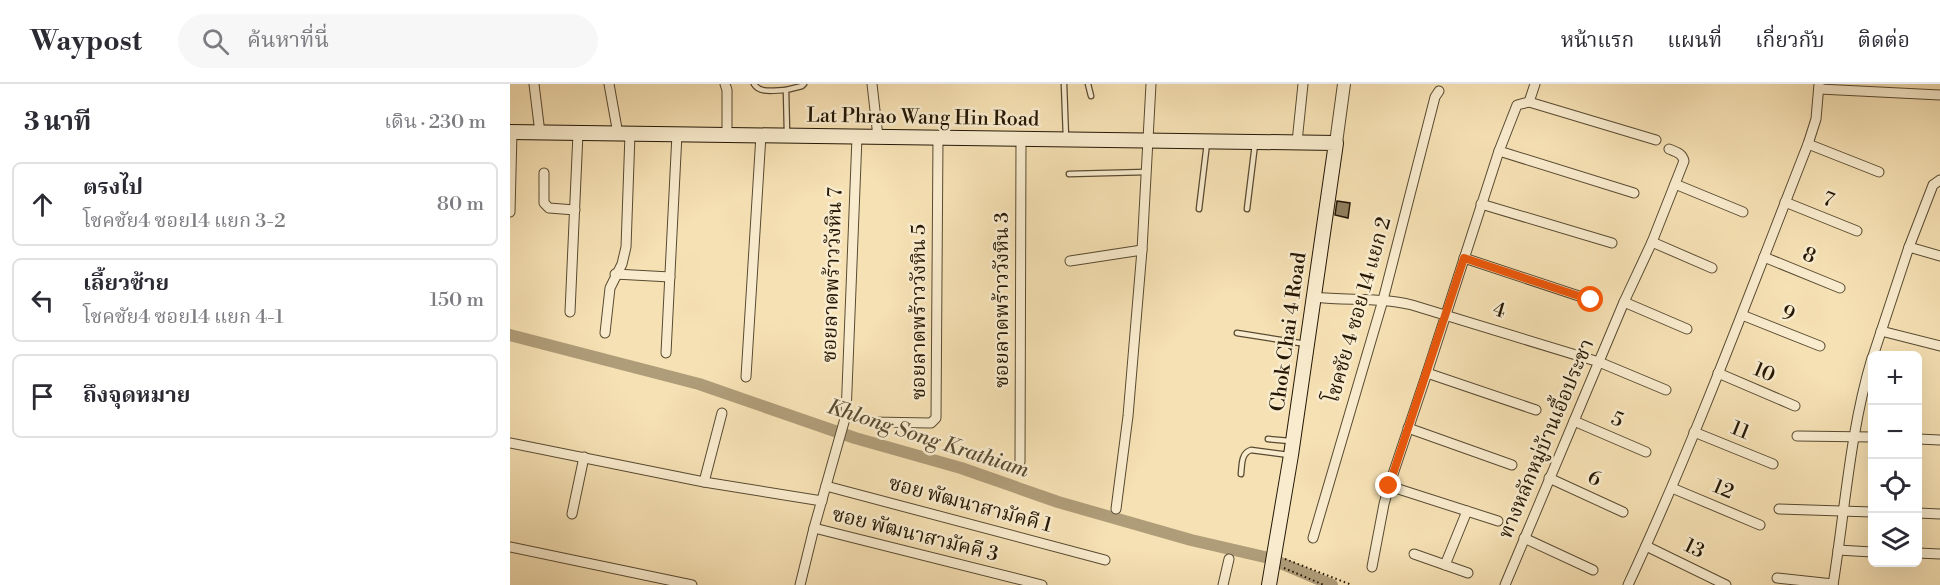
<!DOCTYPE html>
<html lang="th">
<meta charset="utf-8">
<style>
:root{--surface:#fff;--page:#f7f7f7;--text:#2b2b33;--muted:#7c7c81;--line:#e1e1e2}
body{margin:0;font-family:"Libre Bodoni","Noto Serif Thai",serif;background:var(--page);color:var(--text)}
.controls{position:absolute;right:18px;bottom:18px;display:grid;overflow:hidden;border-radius:9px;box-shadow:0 6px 24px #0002}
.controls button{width:54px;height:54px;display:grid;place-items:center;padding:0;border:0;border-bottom:2px solid var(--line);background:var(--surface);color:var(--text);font:30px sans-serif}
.stop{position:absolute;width:18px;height:18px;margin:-14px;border:4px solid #ea580c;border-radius:50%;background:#fff}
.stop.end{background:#ea580c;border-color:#fff;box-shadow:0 2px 6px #0008}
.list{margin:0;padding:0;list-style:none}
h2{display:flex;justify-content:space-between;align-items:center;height:78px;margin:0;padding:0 24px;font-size:26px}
h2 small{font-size:20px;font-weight:400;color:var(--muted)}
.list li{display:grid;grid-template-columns:39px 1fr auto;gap:18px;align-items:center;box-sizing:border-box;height:84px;margin:0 12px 12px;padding:0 12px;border:2px solid var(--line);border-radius:9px}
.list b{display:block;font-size:22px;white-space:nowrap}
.list p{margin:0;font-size:20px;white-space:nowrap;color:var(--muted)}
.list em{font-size:20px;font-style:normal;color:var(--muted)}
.icon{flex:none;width:33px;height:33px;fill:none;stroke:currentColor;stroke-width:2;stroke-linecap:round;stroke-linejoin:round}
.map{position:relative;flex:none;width:1430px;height:501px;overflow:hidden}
header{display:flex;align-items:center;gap:36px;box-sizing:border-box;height:84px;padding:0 30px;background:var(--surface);border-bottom:2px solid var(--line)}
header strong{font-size:28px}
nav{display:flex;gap:33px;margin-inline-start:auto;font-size:21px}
.search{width:420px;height:54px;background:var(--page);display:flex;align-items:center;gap:15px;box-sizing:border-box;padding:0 21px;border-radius:33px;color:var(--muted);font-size:22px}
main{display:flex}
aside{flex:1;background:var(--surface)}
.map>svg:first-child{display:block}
</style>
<header>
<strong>Waypost</strong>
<div class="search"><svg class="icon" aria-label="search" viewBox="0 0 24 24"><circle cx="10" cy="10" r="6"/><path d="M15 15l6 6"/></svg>ค้นหาที่นี่</div>
<nav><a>หน้าแรก</a><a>แผนที่</a><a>เกี่ยวกับ</a><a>ติดต่อ</a></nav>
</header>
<main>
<aside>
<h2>3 นาที<small>เดิน · 230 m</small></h2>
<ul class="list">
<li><svg class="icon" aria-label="ahead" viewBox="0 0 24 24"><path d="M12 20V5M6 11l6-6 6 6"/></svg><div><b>ตรงไป</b><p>โชคชัย4 ซอย14 แยก 3-2</p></div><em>80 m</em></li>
<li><svg class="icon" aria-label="left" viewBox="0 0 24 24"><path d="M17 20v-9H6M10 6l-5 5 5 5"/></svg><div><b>เลี้ยวซ้าย</b><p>โชคชัย4 ซอย14 แยก 4-1</p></div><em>150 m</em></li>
<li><svg class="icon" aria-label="arrive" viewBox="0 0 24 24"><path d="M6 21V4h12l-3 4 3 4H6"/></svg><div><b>ถึงจุดหมาย</b></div></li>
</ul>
</aside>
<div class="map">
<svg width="1430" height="501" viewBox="0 0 1430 501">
<rect width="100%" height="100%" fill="#f6e1b4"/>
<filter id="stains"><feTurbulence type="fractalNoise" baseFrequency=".00333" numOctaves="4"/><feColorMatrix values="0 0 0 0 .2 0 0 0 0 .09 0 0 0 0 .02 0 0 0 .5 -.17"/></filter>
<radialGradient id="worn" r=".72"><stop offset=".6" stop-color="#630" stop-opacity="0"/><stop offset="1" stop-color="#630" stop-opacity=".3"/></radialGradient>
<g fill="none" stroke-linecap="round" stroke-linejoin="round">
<polyline stroke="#af9c78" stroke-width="12" points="0,251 189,300 345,354 451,384 548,418 681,456 759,474 822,501"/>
</g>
<polygon fill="#918060" stroke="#241705" stroke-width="1.5" points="827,117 840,119 838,134 825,131"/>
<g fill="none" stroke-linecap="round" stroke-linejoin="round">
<g stroke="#584a31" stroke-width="7">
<g id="service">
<path d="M244 0C250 10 265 6 276 6"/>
<polyline points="554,0 556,54"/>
<polyline points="578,0 581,12"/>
<polyline points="277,49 276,6 292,2 294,0"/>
<polyline points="559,90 636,88"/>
<polyline points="689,125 697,59"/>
<polyline points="737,125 745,60"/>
<polyline points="727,249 796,260"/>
<polyline points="758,355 780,357"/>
<path d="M731 390C732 381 731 369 741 366L779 371"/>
</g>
</g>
<g stroke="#584a31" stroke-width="11">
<g id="minor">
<polyline points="24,0 30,49"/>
<polyline points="99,0 108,50"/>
<polyline points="215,0 217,6 217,51"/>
<polyline points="362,0 368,53"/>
<polyline points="1309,5 1430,11"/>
<polyline points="1019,18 1025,0"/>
<polyline points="787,58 793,0"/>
<polyline points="1298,60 1369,88"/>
<polyline points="989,67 1124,109"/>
<polyline points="34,89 34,119 39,124 65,126"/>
<polyline points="1165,100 1233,128"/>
<polyline points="1275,118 1347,147"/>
<polyline points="971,120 1102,159"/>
<polyline points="0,128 2,48"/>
<polyline points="1142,158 1202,184"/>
<polyline points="1399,163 1430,172"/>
<polyline points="1254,173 1330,204"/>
<polyline points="954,174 1081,216"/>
<polyline points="560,177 632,166"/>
<polyline points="105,190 160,193"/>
<path d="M804 213C837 217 870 213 902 221L1089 278 1156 306"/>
<polyline points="1114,218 1177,245"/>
<polyline points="60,228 68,49"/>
<polyline points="1232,231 1310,262"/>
<polyline points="1371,247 1430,262"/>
<polyline points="95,249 100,204 112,180 116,163 120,50"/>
<polyline points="156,269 167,50"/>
<polyline points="1363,272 1399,163 1423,101 1430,96"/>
<polyline points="917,289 1026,326"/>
<polyline points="1208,289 1285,322"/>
<polyline points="236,293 251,51"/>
<polyline points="1064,337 1136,368"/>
<polyline points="361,338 421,339 426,334 428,54"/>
<polyline points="898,344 1002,381"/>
<polyline points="1184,348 1263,380"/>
<polyline points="1287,352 1362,353"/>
<polyline points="1408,355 1430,356"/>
<polyline points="0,359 194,398 312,417"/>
<polyline points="510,378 511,55"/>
<polyline points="1039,394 1113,428"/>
<polyline points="194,398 212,329"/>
<polyline points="316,402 595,476"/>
<polyline points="879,402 988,437"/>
<polyline points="1162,404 1250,441"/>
<polyline points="606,425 618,332 632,166 641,0"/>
<polyline points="1269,425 1362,428"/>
<polyline points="1408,429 1430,430"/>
<polyline points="62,430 74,373"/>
<polyline points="304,444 532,501"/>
<polyline points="803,454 873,216 925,13 929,7"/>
<polyline points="1014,454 1083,486"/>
<polyline points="1136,462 1216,501"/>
<polyline points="0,463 182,501"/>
<polyline points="1328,466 1362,468"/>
<polyline points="1408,469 1430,470"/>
<polyline points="904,470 958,489"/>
<polyline points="935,481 957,427"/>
<polyline points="862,483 874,420 879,402 917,289 989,67 1007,21 1019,18 1146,56"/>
<polyline points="1267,494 1323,500"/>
<polyline points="290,501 304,444 336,331 347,53"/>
<polyline points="713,501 719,475"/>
<path d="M995 501 1114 218 1142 158 1174 77C1172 69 1166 68 1159 65"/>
<path d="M1118 501C1185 357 1240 208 1298 60L1306 35 1309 0"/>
<path d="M1323 501C1335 426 1340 347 1362 274"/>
</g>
</g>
<g stroke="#584a31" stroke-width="14">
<polyline id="tertiary" points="826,59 834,0"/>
</g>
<g stroke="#241705" stroke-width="16">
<polyline id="secondary" points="0,48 826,59 781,371 759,501"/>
</g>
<g stroke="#241705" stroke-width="2" stroke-dasharray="1.5 3" stroke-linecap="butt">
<polyline points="775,475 842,501"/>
<polyline points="774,484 814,501"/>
</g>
<use href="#service" stroke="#f9ecce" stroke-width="4.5"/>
<use href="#minor" stroke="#f9ecce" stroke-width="9"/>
<use href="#tertiary" stroke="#f9ecce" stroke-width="12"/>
<use href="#secondary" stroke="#f9ecce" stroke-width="14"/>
</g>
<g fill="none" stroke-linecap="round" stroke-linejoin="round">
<polyline stroke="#ea580c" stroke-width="8" points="879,402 954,174 1081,216"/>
</g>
<g text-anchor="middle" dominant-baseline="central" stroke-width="5" stroke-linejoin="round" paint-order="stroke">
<g font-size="20" fill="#241705" stroke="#f9ecce">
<text transform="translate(413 34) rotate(1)">Lat Phrao Wang Hin Road</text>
<text transform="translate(1318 116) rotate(22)">7</text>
<text transform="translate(1299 172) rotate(22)">8</text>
<text transform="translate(323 191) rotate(-88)">ซอยลาดพร้าววังหิน 7</text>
<text transform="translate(492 216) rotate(-90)">ซอยลาดพร้าววังหิน 3</text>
<text transform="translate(849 226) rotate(-74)">โชคชัย 4 ซอย 14 แยก 2</text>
<text transform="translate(989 227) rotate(17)">4</text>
<text transform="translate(409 228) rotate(-90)">ซอยลาดพร้าววังหิน 5</text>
<text transform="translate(1278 230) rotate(22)">9</text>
<text transform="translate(779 248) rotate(-82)">Chok Chai 4 Road</text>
<text transform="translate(1254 289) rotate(23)">10</text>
<text transform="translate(1107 336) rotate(23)">5</text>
<text transform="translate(1230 347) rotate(22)">11</text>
<text transform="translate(1037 355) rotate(-67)">ทางหลักหมู่บ้านเอื้อประชา</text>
<text transform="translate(1084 395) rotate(25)">6</text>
<text transform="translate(1213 406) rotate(23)">12</text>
<text transform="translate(460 421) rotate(15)">ซอย พัฒนาสามัคคี 1</text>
<text transform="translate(405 451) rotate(14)">ซอย พัฒนาสามัคคี 3</text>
<text transform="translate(1184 465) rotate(26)">13</text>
</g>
<g font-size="21" font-style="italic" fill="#5c4c33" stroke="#f9ecce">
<text transform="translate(418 355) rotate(18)">Khlong Song Krathiam</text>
</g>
</g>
<rect width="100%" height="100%" filter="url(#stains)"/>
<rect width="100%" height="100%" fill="url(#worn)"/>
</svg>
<div class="controls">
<button>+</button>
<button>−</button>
<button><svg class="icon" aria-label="locate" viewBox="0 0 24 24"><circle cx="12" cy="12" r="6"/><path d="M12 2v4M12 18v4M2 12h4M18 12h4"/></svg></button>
<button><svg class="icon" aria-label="layers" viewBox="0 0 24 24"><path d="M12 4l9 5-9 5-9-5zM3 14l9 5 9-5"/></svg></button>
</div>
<div class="stop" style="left:1081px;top:216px"></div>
<div class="stop end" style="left:879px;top:402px"></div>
</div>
</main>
